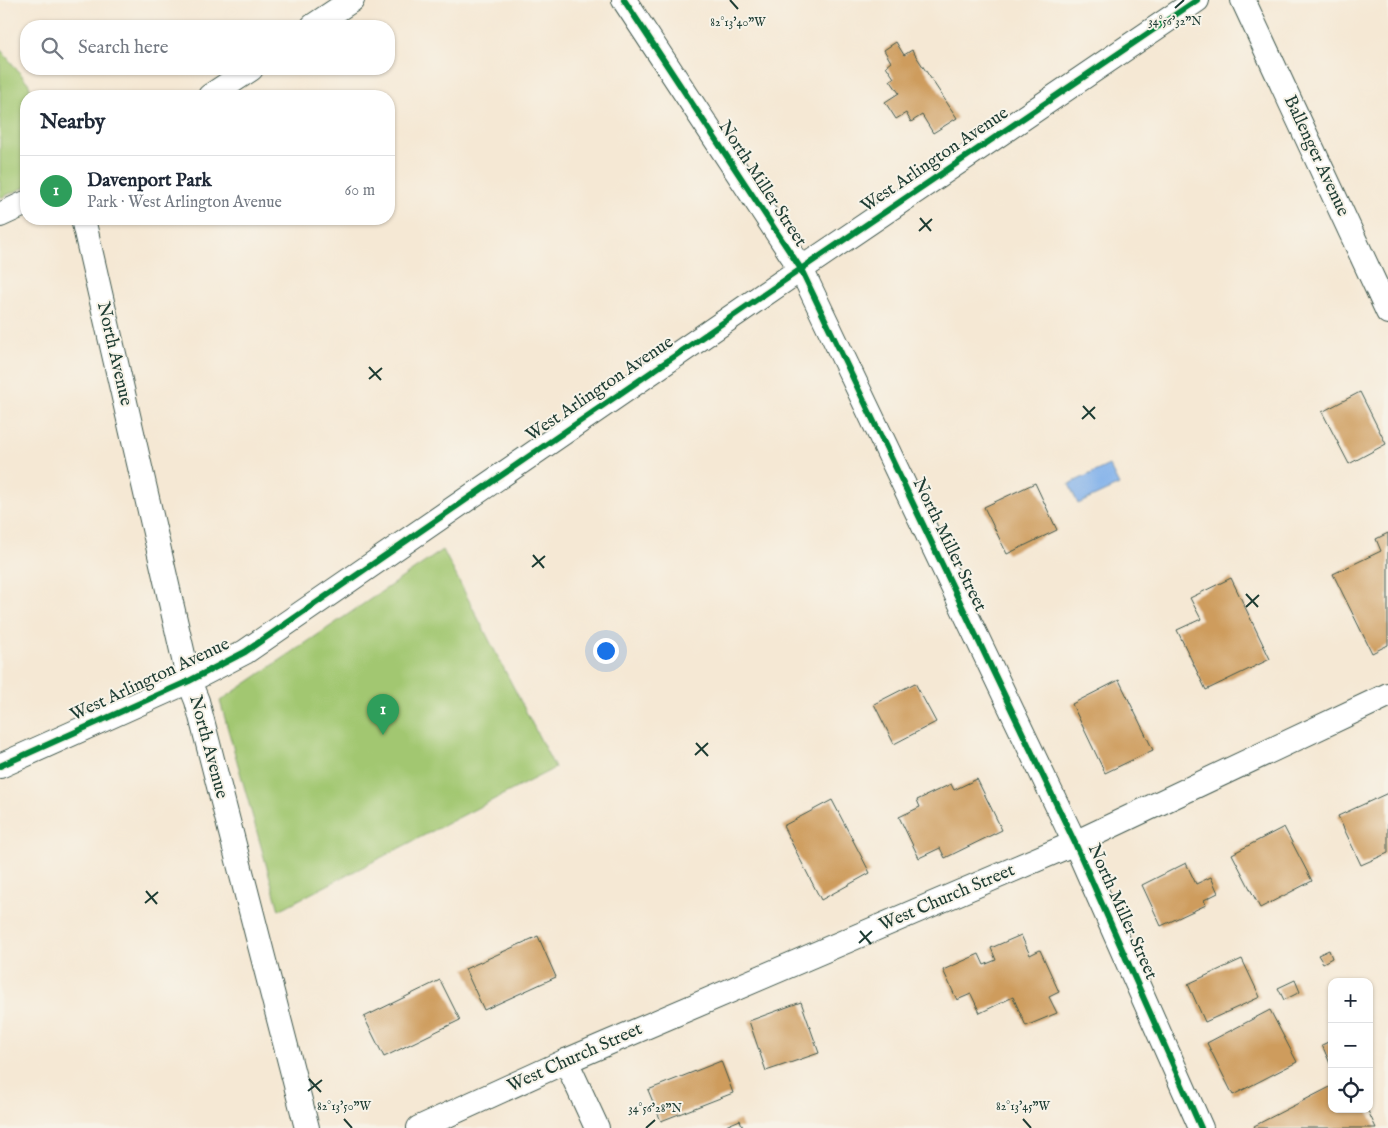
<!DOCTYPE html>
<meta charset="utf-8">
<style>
:root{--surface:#fff;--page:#f6f6f7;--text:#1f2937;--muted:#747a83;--line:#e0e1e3;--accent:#d1495b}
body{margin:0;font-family:"IM FELL English",serif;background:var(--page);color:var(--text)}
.controls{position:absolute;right:15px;bottom:15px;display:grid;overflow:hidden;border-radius:10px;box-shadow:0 1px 4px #0004}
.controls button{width:45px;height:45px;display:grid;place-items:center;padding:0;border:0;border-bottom:1px solid var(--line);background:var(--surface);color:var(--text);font:25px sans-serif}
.you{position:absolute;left:605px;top:650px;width:18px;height:18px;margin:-12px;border:4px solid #fff;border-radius:50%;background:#1a73e8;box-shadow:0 0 0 8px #1a73e833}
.badge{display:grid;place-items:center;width:32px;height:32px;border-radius:50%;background:var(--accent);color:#fff;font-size:16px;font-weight:700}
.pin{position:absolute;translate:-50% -41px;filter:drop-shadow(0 1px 2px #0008)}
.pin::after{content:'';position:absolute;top:26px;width:18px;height:15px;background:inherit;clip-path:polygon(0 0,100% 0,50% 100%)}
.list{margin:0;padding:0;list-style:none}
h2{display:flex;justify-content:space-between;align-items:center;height:65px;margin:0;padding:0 20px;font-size:21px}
h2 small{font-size:16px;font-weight:400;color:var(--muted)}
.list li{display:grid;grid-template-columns:32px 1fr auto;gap:15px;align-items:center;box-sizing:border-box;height:70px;padding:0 20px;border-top:1px solid var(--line)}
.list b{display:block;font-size:19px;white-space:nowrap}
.list p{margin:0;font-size:16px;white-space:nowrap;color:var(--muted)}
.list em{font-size:16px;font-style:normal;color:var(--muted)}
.icon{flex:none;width:28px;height:28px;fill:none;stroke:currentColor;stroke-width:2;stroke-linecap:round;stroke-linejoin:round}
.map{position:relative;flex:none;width:1388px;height:1128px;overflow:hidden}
.search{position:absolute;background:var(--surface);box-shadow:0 1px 4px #0004;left:20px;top:20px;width:375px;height:55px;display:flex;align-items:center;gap:12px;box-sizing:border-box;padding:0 18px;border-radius:20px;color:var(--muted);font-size:19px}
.panel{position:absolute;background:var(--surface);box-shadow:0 1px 4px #0004;left:20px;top:90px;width:375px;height:135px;border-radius:20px}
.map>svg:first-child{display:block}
</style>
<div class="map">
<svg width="1388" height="1128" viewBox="0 0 1388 1128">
<rect width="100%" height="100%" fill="#f7f3e8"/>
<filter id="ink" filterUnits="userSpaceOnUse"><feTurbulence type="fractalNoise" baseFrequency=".02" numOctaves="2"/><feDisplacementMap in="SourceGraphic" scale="10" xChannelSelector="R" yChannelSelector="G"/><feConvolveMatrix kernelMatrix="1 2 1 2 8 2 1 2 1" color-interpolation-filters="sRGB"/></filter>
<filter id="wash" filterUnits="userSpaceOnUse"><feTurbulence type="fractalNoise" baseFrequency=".0096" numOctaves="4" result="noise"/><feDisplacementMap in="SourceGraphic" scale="20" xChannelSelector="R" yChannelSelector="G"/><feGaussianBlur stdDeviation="1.12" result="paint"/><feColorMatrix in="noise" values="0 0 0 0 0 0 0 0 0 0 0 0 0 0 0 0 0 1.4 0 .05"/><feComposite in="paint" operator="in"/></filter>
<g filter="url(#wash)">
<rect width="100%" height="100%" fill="#f5e8d4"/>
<g fill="#a2c771" stroke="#608252">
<polygon points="0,49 29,84 32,96 26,96 26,187 0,198"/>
<polygon points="443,550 555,768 279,910 220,701"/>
</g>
<polygon fill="#7eafea" stroke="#4e768f" points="1109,465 1119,485 1078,504 1069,484"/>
<g id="blocks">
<g fill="#ce9c5d">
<polygon points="896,42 904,55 912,50 957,118 933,133 922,115 911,122 906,113 896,119 885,102 899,93 890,80 894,78 886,66 891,62 884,50"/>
<polygon points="1360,392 1386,444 1349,464 1322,412"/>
<polygon points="1035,483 1057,530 1007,554 984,507"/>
<polygon points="1388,533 1388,645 1372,653 1333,574 1381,551 1376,539"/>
<polygon points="1231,578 1270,659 1206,690 1177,630 1201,619 1190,598"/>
<polygon points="1119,680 1153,750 1105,773 1072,704"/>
<polygon points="915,683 936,722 894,744 874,704"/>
<polygon points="977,779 1002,830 945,858 940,848 919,858 899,817 920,807 917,800 951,784 954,790"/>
<polygon points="1388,793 1388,853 1361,865 1338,816"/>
<polygon points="832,800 870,873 821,900 783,826"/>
<polygon points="1284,827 1312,881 1260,908 1232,854"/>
<polygon points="1186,863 1196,884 1211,877 1218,893 1204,900 1206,905 1161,926 1142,885"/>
<polygon points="1021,935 1030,955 1040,950 1059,992 1049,997 1057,1013 1026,1026 1013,997 980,1013 971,994 957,1000 943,970 979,954 984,965 996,960 991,948"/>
<polygon points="538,936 556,977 484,1010 465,969"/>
<polygon points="1329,950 1332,958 1323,963 1318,955"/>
<polygon points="1242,959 1260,997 1205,1022 1188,984"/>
<polygon points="440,980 460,1020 384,1057 364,1017"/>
<polygon points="1295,980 1300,992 1284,1000 1278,988"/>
<polygon points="801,1002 819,1053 766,1071 749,1021"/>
<polygon points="1270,1010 1297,1062 1233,1095 1207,1043"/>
<polygon points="1332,1040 1332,1068 1322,1045"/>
<polygon points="721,1061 733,1093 661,1121 648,1090"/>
<polygon points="1332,1086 1332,1109 1367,1109 1376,1128 1255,1128 1254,1126"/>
<polygon points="740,1120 743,1128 721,1128"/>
</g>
</g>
</g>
<g filter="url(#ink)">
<use href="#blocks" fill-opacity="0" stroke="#3f574c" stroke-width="1"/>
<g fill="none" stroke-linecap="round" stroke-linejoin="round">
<g stroke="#3f574c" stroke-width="26">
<g id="street">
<polyline points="624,0 801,269 1075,843 1201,1128"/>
<polyline points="1243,0 1388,312"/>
<polyline points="313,26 352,0"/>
<polyline points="210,96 251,69"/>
<polyline points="0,215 26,203"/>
<polyline points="83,219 189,681 197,701 307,1128"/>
<polyline points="0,766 189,681 245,652 801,269 1197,0"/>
<polyline points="566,1061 597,1128"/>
<polyline points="419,1128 566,1061 1075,843 1388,695"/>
</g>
</g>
<use href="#street" stroke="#fff" stroke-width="24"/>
<g stroke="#f7f3e8" stroke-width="9">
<g id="cycleway">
<polyline points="624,0 801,269 1075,843 1201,1128"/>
<polyline points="0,766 189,681 245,652 801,269 1197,0"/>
</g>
</g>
<use href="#cycleway" stroke="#00873e" stroke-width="6"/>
</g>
</g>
<path fill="none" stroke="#1f3d34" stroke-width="2" d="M730 0 738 9M1175 8 1184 0M920 218 931 231M919 231 932 219M369 367 381 380M369 379 382 368M1083 406 1095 419M1082 419 1095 407M533 555 544 568M532 567 545 556M1246 594 1258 607M1246 607 1259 595M696 743 708 756M695 755 708 743M146 891 157 904M145 903 158 892M860 931 871 944M859 943 872 931M309 1079 321 1092M308 1091 322 1080M344 1119 352 1128M1023 1119 1031 1128M646 1128 655 1120"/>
<g text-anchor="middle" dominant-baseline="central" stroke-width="4" stroke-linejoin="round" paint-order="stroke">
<g font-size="18" fill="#1f3d34" stroke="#f7f3e8">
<text transform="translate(1316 156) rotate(65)">Ballenger Avenue</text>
<text transform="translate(935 160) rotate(-34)">West Arlington Avenue</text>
<text transform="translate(762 184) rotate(57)">North Miller Street</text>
<text transform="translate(114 354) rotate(77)">North Avenue</text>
<text transform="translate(600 389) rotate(-34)">West Arlington Avenue</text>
<text transform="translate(949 545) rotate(64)">North Miller Street</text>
<text transform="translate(150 680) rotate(-25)">West Arlington Avenue</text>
<text transform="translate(208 747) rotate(75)">North Avenue</text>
<text transform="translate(947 898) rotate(-23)">West Church Street</text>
<text transform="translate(1122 912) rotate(66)">North Miller Street</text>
<text transform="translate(575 1058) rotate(-24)">West Church Street</text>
</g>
</g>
<g font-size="12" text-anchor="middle" fill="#1f3d34" stroke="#f7f3e8" stroke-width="4" stroke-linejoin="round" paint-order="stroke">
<text x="1175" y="25">34°56'32"N</text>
<text x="738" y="26">82°13'40"W</text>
<text x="344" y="1110">82°13'50"W</text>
<text x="1023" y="1110">82°13'45"W</text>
<text x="655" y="1112">34°56'28"N</text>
</g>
</svg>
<div class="controls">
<button>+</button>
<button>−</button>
<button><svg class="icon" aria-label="locate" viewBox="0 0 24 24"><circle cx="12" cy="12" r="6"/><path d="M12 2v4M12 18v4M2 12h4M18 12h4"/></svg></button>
</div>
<div class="you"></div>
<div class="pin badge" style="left:383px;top:735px;background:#2e9e5b">1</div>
<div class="search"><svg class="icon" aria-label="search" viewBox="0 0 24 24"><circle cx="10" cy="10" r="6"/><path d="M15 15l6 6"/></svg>Search here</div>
<section class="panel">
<h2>Nearby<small></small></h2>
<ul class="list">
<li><span class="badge" style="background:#2e9e5b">1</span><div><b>Davenport Park</b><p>Park · West Arlington Avenue</p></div><em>60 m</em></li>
</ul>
</section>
</div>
